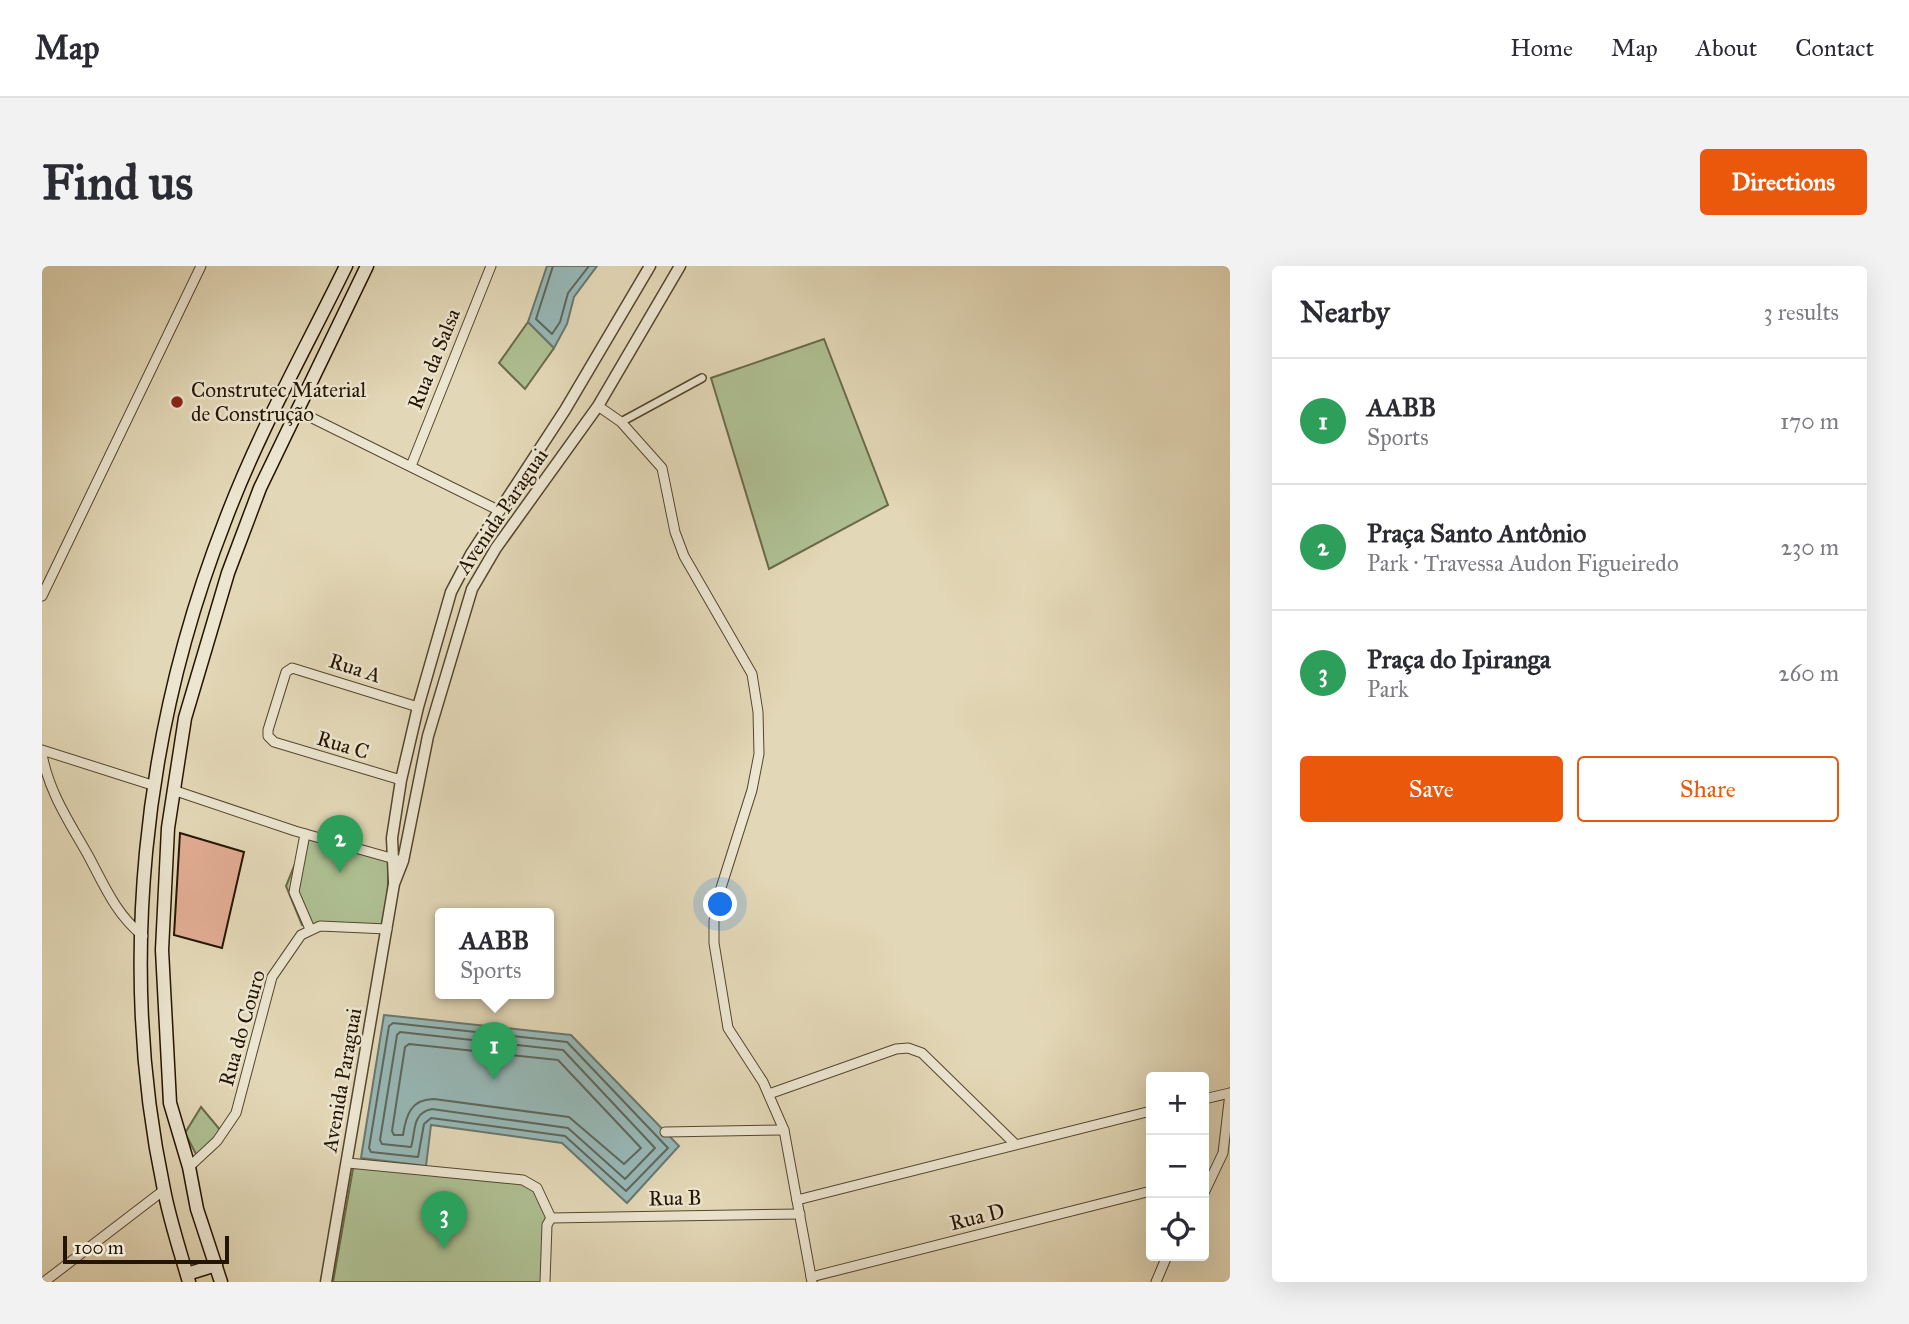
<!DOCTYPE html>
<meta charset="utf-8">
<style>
:root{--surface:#fff;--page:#f2f2f3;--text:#2b2b33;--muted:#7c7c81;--line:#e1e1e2;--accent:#ea580c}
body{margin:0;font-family:"IM FELL Great Primer",serif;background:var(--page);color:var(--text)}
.controls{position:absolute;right:21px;bottom:21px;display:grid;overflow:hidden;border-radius:7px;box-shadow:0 7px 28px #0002}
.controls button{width:63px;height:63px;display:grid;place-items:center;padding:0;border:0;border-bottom:2px solid var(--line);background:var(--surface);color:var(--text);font:35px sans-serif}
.scale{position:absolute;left:21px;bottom:18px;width:166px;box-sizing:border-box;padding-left:7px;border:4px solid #251500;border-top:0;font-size:19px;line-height:24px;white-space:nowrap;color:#251500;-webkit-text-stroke:5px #ece5d0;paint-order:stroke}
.you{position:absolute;left:679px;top:639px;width:24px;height:24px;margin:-18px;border:5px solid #fff;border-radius:50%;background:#1a73e8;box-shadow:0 0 0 10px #1a73e833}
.badge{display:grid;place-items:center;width:46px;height:46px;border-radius:50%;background:var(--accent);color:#fff;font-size:23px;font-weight:700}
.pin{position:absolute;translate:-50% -58px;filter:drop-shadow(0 2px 4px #0008)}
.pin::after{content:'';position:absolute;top:37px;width:24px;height:21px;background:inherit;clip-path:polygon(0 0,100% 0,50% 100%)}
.popup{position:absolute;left:393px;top:642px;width:119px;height:91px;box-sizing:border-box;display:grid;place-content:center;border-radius:7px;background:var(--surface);filter:drop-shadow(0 2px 5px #0005);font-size:23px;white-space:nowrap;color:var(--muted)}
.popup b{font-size:26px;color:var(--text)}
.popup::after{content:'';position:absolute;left:50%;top:100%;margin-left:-14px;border:14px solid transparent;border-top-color:var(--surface)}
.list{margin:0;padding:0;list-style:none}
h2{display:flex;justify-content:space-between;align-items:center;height:91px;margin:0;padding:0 28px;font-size:30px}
h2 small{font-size:23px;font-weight:400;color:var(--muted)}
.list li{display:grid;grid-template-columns:46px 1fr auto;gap:21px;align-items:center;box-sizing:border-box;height:126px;padding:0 28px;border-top:2px solid var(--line)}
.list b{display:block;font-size:26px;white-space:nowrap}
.list p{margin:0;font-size:23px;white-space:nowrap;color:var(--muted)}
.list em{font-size:23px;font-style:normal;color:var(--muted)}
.actions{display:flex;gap:14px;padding:21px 28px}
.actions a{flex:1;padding:16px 0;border:2px solid var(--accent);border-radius:7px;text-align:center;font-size:24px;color:var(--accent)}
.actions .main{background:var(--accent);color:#fff}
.icon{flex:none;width:38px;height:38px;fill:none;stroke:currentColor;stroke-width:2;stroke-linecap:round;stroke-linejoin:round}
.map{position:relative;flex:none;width:1188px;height:1016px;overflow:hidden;border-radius:7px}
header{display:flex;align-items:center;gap:42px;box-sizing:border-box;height:98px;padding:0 35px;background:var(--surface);border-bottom:2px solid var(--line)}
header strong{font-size:33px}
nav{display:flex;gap:38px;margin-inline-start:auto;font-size:24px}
.intro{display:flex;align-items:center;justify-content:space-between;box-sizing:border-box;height:168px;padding:0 42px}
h1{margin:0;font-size:49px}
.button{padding:18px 32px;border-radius:7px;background:var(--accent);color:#fff;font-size:24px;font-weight:700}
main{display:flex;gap:42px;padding:0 42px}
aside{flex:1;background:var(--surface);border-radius:7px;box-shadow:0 7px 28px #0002}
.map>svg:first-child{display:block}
</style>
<header>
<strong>Map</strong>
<nav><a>Home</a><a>Map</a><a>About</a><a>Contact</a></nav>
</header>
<div class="intro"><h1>Find us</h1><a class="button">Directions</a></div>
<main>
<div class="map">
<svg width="1188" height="1016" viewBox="0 0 1188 1016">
<rect width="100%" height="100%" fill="#e2d7b6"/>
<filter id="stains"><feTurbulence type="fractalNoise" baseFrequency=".00286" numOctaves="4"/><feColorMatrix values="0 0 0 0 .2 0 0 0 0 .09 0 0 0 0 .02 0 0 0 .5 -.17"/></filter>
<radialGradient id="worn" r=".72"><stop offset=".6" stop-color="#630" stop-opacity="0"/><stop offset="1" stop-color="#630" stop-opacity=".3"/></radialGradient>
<g fill="#aebf92" stroke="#6a6a49" stroke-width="2">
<polygon points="486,56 512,82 483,123 457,97"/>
<polygon points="782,73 846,239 727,303 669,112"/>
<polygon points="264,571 347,595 344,660 260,659 244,620"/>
<polygon points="159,841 179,865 155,890 143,867"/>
<polygon points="312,897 493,919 508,949 505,1016 291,1016"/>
</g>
<g fill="#97b8b7" stroke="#69776e" stroke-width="2">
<polygon points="505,0 555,0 532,31 525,58 512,82 486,56"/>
<polygon points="342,749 529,769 637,880 585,937 520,877 389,859 384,900 319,892"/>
</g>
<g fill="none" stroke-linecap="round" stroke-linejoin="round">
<g stroke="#5e665c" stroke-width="2">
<polyline points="511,0 494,53 510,68 518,56 526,27 547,0"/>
<polygon points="351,757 525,776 626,882 584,925 523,870 389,852 382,858 376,891 329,886 327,882 347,760"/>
<path d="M358 766 521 784 613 882 583 913 526 862 390 843C369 847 374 866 369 881L340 878 338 874 355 769Z"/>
<path d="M367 778 516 794 599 882 582 898 527 851 392 833C369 833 364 849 361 869H352L350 865 363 781Z"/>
</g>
</g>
<polygon fill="#e1ac93" stroke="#251500" stroke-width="2" points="138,567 202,586 180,682 132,669"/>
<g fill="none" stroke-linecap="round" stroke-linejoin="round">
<g stroke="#54462e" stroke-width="10">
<polyline id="pedestrian" points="579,156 660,112"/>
</g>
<g stroke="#54462e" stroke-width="11">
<g id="minor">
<polyline points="556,140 579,156 620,202 633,266 642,290 710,408 716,446 717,488 710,524 678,625 672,655 672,677 686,762 721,816 742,864 770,1016"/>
<polyline points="256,145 458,245"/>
<polyline points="369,200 449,0"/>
<polyline points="0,330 159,0"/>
<polyline points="0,484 110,519"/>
<path d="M0 488C7 527 28 557 47 591 63 621 74 648 101 670"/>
<polyline points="359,514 232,476 226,470 226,464 244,406 250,402 376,441"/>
<polyline points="131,524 253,565 356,594"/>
<polyline points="263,568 252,626 268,663"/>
<polyline points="727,828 854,783 866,782 880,787 972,877"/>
<polyline points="1162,833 1188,827"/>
<polyline points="623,866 742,864"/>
<polyline points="306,897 481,914 495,922 509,952"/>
<polyline points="147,901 175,875 194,847 230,711 259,669 278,660 345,663"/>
<polyline points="1162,927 1181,887 1188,827"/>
<polyline points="755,934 1109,845"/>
<polyline points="509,952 758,948"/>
<polyline points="769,1011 1109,925"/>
<polyline points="2,1016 122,924"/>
<polyline points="503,1016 505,959 509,952"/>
<polyline points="1114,1016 1125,990"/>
</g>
</g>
<g stroke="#54462e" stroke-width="13">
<g id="tertiary">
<polyline points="352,616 350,572 359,514 376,441 409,326 429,288 523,144 608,0"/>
<polyline points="284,1016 352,618 361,595 386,470 430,323 454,282 556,140 638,0"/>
</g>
</g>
<g stroke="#251500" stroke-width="15">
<g id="secondary">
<polyline points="145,1008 174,999"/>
<path d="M147 1016C138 985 128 955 122 924 75 702 101 465 183 255 216 167 263 84 304 0"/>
<polyline points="179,1016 155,943 147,901 128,837 120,684 126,562 143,452 186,307 218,222 325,0"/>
</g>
</g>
<use href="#pedestrian" stroke="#ece5d0" stroke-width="7"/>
<use href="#minor" stroke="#ece5d0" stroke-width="9"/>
<use href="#tertiary" stroke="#ece5d0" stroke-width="10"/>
<use href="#secondary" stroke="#ece5d0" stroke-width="12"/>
</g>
<circle fill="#8f2418" stroke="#ece5d0" stroke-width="2.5" cx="135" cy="136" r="7"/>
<g text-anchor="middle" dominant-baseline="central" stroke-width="5" stroke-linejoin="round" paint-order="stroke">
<g font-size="21" fill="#251500" stroke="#ece5d0">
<text transform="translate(392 93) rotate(-68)">Rua da Salsa</text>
<text transform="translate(460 245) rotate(-56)">Avenida Paraguai</text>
<text transform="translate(313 402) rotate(18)">Rua A</text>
<text transform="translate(301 479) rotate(17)">Rua C</text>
<text transform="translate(200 762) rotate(-74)">Rua do Couro</text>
<text transform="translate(300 814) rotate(-80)">Avenida Paraguai</text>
<text transform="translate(633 932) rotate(-1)">Rua B</text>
<text transform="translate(935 951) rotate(-14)">Rua D</text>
</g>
<g font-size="21" fill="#251500" stroke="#ece5d0" text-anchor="start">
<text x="149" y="124">Construtec Material<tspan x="149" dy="24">de Construção</tspan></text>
</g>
</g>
<rect width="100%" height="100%" filter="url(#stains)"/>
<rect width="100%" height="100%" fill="url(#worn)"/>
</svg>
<div class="controls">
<button>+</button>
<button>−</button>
<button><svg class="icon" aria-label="locate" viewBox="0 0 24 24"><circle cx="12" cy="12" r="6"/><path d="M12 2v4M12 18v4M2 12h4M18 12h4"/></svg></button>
</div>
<div class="scale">100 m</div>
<div class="you"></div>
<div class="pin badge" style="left:452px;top:814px;background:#2e9e5b">1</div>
<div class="popup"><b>AABB</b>Sports</div>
<div class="pin badge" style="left:298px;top:607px;background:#2e9e5b">2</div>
<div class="pin badge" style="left:402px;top:983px;background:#2e9e5b">3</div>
</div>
<aside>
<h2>Nearby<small>3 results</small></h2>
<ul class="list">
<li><span class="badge" style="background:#2e9e5b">1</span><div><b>AABB</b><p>Sports</p></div><em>170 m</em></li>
<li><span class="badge" style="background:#2e9e5b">2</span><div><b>Praça Santo Antônio</b><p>Park · Travessa Audon Figueiredo</p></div><em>230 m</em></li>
<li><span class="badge" style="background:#2e9e5b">3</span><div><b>Praça do Ipiranga</b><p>Park</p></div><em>260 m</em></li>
</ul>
<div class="actions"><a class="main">Save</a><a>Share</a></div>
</aside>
</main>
